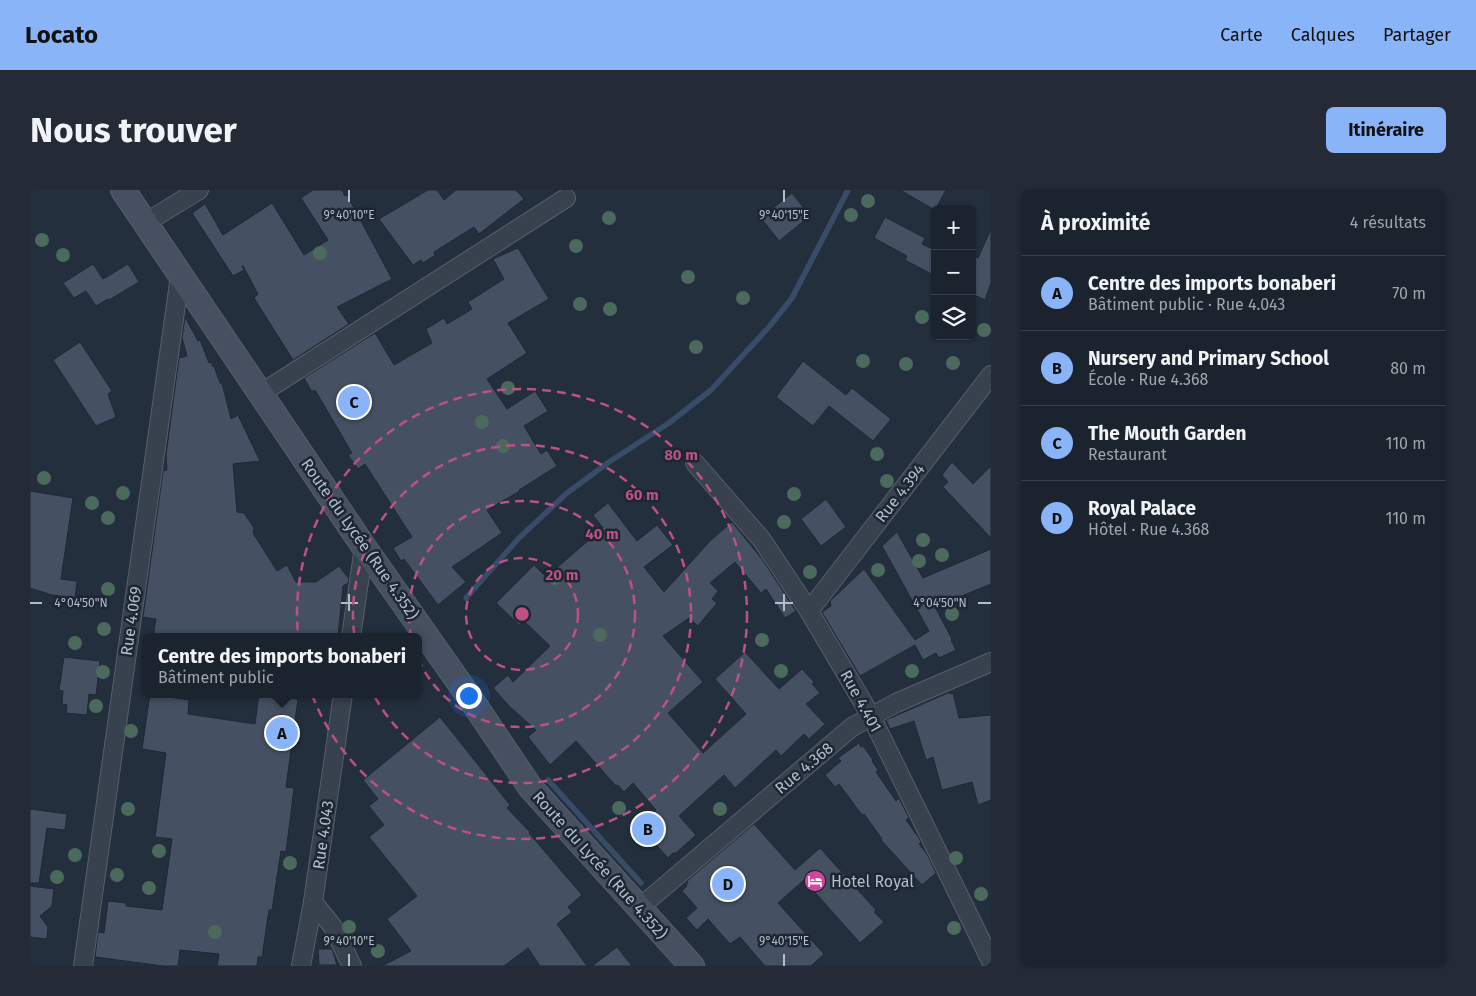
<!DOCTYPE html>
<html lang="fr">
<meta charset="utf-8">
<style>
:root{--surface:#1b232e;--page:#242b36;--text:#f1f3f6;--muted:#a0a4aa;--line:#39404a;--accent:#8ab4f8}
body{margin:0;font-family:"Fira Sans",sans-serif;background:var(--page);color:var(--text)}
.controls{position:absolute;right:15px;top:15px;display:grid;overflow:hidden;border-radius:8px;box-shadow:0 1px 4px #0004}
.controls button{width:45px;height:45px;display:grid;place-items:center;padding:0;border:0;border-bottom:1px solid var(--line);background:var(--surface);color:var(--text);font:25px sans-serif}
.you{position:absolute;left:438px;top:505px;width:18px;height:18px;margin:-12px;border:4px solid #fff;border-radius:50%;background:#1a73e8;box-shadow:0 0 0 8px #1a73e833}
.badge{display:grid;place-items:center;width:32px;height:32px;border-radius:50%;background:var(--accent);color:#111;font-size:16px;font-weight:700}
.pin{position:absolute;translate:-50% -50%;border:2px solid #fff;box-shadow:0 1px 5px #0006}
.popup{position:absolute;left:112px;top:443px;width:280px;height:65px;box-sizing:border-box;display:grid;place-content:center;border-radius:8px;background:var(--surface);filter:drop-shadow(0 1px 4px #0005);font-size:16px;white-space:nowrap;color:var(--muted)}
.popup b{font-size:19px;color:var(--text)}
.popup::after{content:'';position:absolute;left:50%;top:100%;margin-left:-10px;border:10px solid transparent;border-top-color:var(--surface)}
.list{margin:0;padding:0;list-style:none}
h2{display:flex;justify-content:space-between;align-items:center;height:65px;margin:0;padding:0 20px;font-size:21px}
h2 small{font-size:16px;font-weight:400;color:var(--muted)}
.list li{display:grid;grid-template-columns:32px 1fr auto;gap:15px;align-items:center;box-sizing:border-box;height:75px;padding:0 20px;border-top:1px solid var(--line)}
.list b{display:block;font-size:19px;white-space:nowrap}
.list p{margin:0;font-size:16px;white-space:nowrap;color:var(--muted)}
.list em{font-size:16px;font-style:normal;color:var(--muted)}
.icon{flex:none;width:28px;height:28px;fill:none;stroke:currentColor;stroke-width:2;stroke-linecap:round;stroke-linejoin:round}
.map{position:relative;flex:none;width:961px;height:776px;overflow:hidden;border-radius:8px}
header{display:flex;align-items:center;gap:30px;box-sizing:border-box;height:70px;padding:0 25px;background:var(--accent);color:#111}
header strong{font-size:24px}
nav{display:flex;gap:28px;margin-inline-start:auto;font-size:18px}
.intro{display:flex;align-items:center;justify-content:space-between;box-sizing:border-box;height:120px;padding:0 30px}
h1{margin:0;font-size:35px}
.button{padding:12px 22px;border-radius:8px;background:var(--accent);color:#111;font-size:18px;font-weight:700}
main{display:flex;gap:30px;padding:0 30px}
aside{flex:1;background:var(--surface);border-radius:8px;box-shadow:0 1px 4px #0004}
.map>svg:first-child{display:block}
</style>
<header>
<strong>Locato</strong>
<nav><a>Carte</a><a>Calques</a><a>Partager</a></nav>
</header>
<div class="intro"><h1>Nous trouver</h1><a class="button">Itinéraire</a></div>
<main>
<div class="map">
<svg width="961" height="776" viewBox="0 0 961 776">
<rect width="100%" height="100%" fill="#242f3e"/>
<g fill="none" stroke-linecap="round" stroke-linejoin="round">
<g stroke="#394c67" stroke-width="5.5">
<polyline points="436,408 489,348 537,303 579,272 639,233 681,200 739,137 762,108 818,0"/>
<polyline points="518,590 611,693"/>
</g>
</g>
<g fill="#455162" stroke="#1f2835">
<polygon points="283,0 312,0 315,6 317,5 362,89 307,117 319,134 263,170 224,108 228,104 213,76 212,76 214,80 203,86 162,23 175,14 193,45 242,13 274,65 298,50 271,8"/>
<polygon points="398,0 407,0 414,10 426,0 486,0 494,9 449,44 444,37 404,62 405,65 393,73 391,70 383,75 349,29"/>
<polygon points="870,0 916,0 905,20"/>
<polygon points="762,3 780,26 749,51 731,28"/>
<polygon points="855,27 895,48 892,54 905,60 905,86 875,70 877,66 844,48"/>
<polygon points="961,39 961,93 955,110 942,104 942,65 948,68"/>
<polygon points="488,58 519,109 478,133 497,163 457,189 477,219 505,201 518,221 494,236 511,264 517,260 527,276 489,300 490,301 457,320 472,343 422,377 436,392 408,415 374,369 371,371 363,358 382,347 335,274 328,279 318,265 322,263 285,200 282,202 274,188 345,143 364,175 402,153 396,139 414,128 417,134 442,119 438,112 474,89 463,69"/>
<polygon points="63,74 73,89 98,74 109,92 79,110 78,109 66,116 56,101 44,108 33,93"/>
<polygon points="155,127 168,151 170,150 179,173 181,172 183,177 184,176 190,193 192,193 201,229 208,225 230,271 203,274 207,322 214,323 224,338 223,343 247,381 257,375 266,392 286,392 309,376 319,389 318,393 313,396 308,446 297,444 297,447 123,447 126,429 113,427 133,281 137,280 136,265 149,168 157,166 152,148"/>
<polygon points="50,152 82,201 78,204 86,227 66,236 23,170"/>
<polygon points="773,171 816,205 822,198 861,229 843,251 799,216 783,236 746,207"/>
<polygon points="922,272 943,294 961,276 961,348 913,297 918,292 912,285"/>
<polygon points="0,301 43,308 31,389 47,391 45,408 22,405 0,398"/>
<polygon points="796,309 816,337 791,356 771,329"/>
<polygon points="578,313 607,351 627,335 643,355 614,377 634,402 680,351 702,332 732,369 766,421 755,428 736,399 731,403 705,372 680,393 688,401 682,409 687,413 668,436 659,428 633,446 673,492 638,523 673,563 716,524 685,489 715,462 749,499 772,479 784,492 782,494 790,503 776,514 795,534 779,549 774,544 751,566 746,560 705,598 694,585 649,626 666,645 646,663 643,663 638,668 610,637 626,620 603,593 594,602 588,595 586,596 546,551 520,575 498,547 506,540 479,516 463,498 478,485 483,492 520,456 494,431 489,435 466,413 504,375 516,387 573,338 563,325"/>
<polygon points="867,342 893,388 961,359 961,394 905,417 922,449 921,450 926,460 909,468 906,463 893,470 885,455 830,486 792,422 801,416 800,411 834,379 885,450 899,441 852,356"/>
<polygon points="34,467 70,471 66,505 59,504 57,525 36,523 37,515 32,514 33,501 29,500"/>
<polygon points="920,502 920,504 923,503 929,528 961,525 961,610 948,615 942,592 912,600 903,567 896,570 884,531 860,539 856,530"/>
<polygon points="120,504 159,510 158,524 225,534 229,504 268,509 256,597 264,598 256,662 251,661 242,720 239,720 232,767 228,767 227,776 187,776 189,764 150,760 148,776 133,776 65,767 68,742 74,743 78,711 96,713 96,716 132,720 142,649 125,647 136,563 112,559"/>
<polygon points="410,527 480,615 477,618 500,642 499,643 552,705 538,717 542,722 527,734 557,776 510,776 498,758 474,776 352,776 381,761 357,729 387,706 339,647 354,635 339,616 348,609 333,590"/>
<polygon points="829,553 831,557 833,556 843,570 842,571 848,580 846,582 866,611 869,608 879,628 876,630 889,648 891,652 889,654 897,664 906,683 892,695 851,650 852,649 834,624 832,625 809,594 805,597 795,585 811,571 808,568"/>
<polygon points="0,619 37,624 35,640 17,638 9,693 0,693"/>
<polygon points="724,634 765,680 790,658 846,720 844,722 854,732 830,753 774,690 748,713 794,764 781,776 735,776 710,747 700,754 678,729 667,740 656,728 667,718 652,701 656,697 658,690"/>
<polygon points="0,696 24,699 22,716 10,726 18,737 17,749 0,747"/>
<polygon points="587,757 602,776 562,776"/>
<polygon points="288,759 302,759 307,775 289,775"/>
</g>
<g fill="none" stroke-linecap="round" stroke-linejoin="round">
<g stroke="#565f6c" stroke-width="20">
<g id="minor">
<polyline points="115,33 169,0"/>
<polyline points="230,204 536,8"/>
<polyline points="665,273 732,350 779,421 841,526 961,771"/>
<polyline points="779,421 961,185"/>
<polyline points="321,447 334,357"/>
<polyline points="313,504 283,712 303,737 322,776"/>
<polyline points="609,718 822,537 866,513 961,472"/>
<polyline points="53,776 150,86"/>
<polyline points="271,776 283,712"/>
</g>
</g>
<g stroke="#565f6c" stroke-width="26">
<polyline id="secondary" points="93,0 334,357 440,508 500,597 662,776"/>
</g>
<use href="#minor" stroke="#38414e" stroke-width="18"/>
<use href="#secondary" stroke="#465061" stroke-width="24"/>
</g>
<g fill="#4b6a5d">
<circle cx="838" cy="11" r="7"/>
<circle cx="821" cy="25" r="7"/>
<circle cx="579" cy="28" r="7"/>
<circle cx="12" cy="50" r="7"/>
<circle cx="546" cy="56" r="7"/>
<circle cx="290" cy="63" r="7"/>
<circle cx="33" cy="65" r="7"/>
<circle cx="658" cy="87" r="7"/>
<circle cx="713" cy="108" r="7"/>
<circle cx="550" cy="114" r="7"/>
<circle cx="580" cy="119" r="7"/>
<circle cx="892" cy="127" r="7"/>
<circle cx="954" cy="140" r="7"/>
<circle cx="666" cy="157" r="7"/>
<circle cx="833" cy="171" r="7"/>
<circle cx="923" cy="173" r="7"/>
<circle cx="876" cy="174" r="7"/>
<circle cx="478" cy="198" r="7"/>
<circle cx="452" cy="232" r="7"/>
<circle cx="473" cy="256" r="7"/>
<circle cx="847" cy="264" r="7"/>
<circle cx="14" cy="288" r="7"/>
<circle cx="857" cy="291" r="7"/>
<circle cx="93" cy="303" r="7"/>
<circle cx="764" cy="304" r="7"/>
<circle cx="62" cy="313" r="7"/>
<circle cx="78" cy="328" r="7"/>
<circle cx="754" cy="332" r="7"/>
<circle cx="893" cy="350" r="7"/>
<circle cx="912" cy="365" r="7"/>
<circle cx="889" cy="371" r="7"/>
<circle cx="848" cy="380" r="7"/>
<circle cx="780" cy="382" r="7"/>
<circle cx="525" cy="388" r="7"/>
<circle cx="78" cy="399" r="7"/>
<circle cx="922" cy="424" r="7"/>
<circle cx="74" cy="439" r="7"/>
<circle cx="570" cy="445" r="7"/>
<circle cx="732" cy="450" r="7"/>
<circle cx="45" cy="453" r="7"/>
<circle cx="751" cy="481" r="7"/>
<circle cx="882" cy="481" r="7"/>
<circle cx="73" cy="482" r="7"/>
<circle cx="66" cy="516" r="7"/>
<circle cx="101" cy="541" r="7"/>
<circle cx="589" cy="618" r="7"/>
<circle cx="98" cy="619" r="7"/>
<circle cx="690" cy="619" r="7"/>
<circle cx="129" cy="661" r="7"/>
<circle cx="45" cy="665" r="7"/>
<circle cx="926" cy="668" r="7"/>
<circle cx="260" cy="673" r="7"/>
<circle cx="87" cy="685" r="7"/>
<circle cx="27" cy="687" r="7"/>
<circle cx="119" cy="698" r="7"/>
<circle cx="951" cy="704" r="7"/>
<circle cx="319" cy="737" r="7"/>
<circle cx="924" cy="738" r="7"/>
<circle cx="185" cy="742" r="7"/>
<circle cx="348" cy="761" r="7"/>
</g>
<path fill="none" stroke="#b4bcc9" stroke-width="2" d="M319 0V12M754 0V12M319 404V421M754 404V421M0 413H12M311 413H328M745 413H763M948 413H961M319 764V776M754 764V776"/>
<g fill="none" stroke="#bd5182" stroke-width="2.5" stroke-dasharray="9 6">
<circle cx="492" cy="424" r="56"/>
<circle cx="492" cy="424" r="113"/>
<circle cx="492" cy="424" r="169"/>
<circle cx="492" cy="424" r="225"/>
</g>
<defs>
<g id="hotel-disc" transform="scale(1.125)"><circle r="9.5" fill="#d1479c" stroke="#1d2633"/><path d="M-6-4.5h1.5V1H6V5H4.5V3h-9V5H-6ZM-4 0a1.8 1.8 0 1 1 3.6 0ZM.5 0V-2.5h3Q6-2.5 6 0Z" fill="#fff"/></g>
</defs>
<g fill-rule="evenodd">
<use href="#hotel-disc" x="785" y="691"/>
</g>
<g text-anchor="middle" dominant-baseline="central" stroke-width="5" stroke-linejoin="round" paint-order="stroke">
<g font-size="16" fill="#b4bcc9" stroke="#1d2633">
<text transform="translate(870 303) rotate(-52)">Rue 4.394</text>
<text transform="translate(330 349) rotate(55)">Route du Lycée (Rue 4.352)</text>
<text transform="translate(101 431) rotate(-82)">Rue 4.069</text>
<text transform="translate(831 511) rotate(61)">Rue 4.401</text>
<text transform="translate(774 578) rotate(-40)">Rue 4.368</text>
<text transform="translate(293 645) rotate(-82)">Rue 4.043</text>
<text transform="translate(570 675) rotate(48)">Route du Lycée (Rue 4.352)</text>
</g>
<g font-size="16" fill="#b4bcc9" stroke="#1d2633" text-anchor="start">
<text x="801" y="691">Hotel Royal</text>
</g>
</g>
<g font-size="12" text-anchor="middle" fill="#b4bcc9" stroke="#1d2633" stroke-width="5" stroke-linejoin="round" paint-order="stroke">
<text x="319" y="29">9°40'10"E</text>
<text x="754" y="29">9°40'15"E</text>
<text x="51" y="417">4°04'50"N</text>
<text x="910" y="417">4°04'50"N</text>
<text x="319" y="755">9°40'10"E</text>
<text x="754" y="755">9°40'15"E</text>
</g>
<circle cx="492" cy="424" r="8" fill="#bd5182" stroke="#1d2633" stroke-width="2.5"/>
<g font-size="15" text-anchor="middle" font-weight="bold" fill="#bd5182" stroke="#1d2633" stroke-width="5" stroke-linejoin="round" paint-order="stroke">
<text x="651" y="270">80 m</text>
<text x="612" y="310">60 m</text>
<text x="572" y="349">40 m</text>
<text x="532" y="390">20 m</text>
</g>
</svg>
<div class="controls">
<button>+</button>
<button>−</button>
<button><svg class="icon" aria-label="layers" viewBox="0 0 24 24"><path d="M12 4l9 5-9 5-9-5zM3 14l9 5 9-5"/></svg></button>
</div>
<div class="you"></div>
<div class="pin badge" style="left:252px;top:543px">A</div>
<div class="popup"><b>Centre des imports bonaberi</b>Bâtiment public</div>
<div class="pin badge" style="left:618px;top:639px">B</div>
<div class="pin badge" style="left:324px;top:212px">C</div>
<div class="pin badge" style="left:698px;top:694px">D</div>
</div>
<aside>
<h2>À proximité<small>4 résultats</small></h2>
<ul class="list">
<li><span class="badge">A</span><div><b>Centre des imports bonaberi</b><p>Bâtiment public · Rue 4.043</p></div><em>70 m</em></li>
<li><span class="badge">B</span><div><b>Nursery and Primary School</b><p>École · Rue 4.368</p></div><em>80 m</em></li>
<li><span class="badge">C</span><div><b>The Mouth Garden</b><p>Restaurant</p></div><em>110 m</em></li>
<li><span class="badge">D</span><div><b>Royal Palace</b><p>Hôtel · Rue 4.368</p></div><em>110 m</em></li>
</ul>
</aside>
</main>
